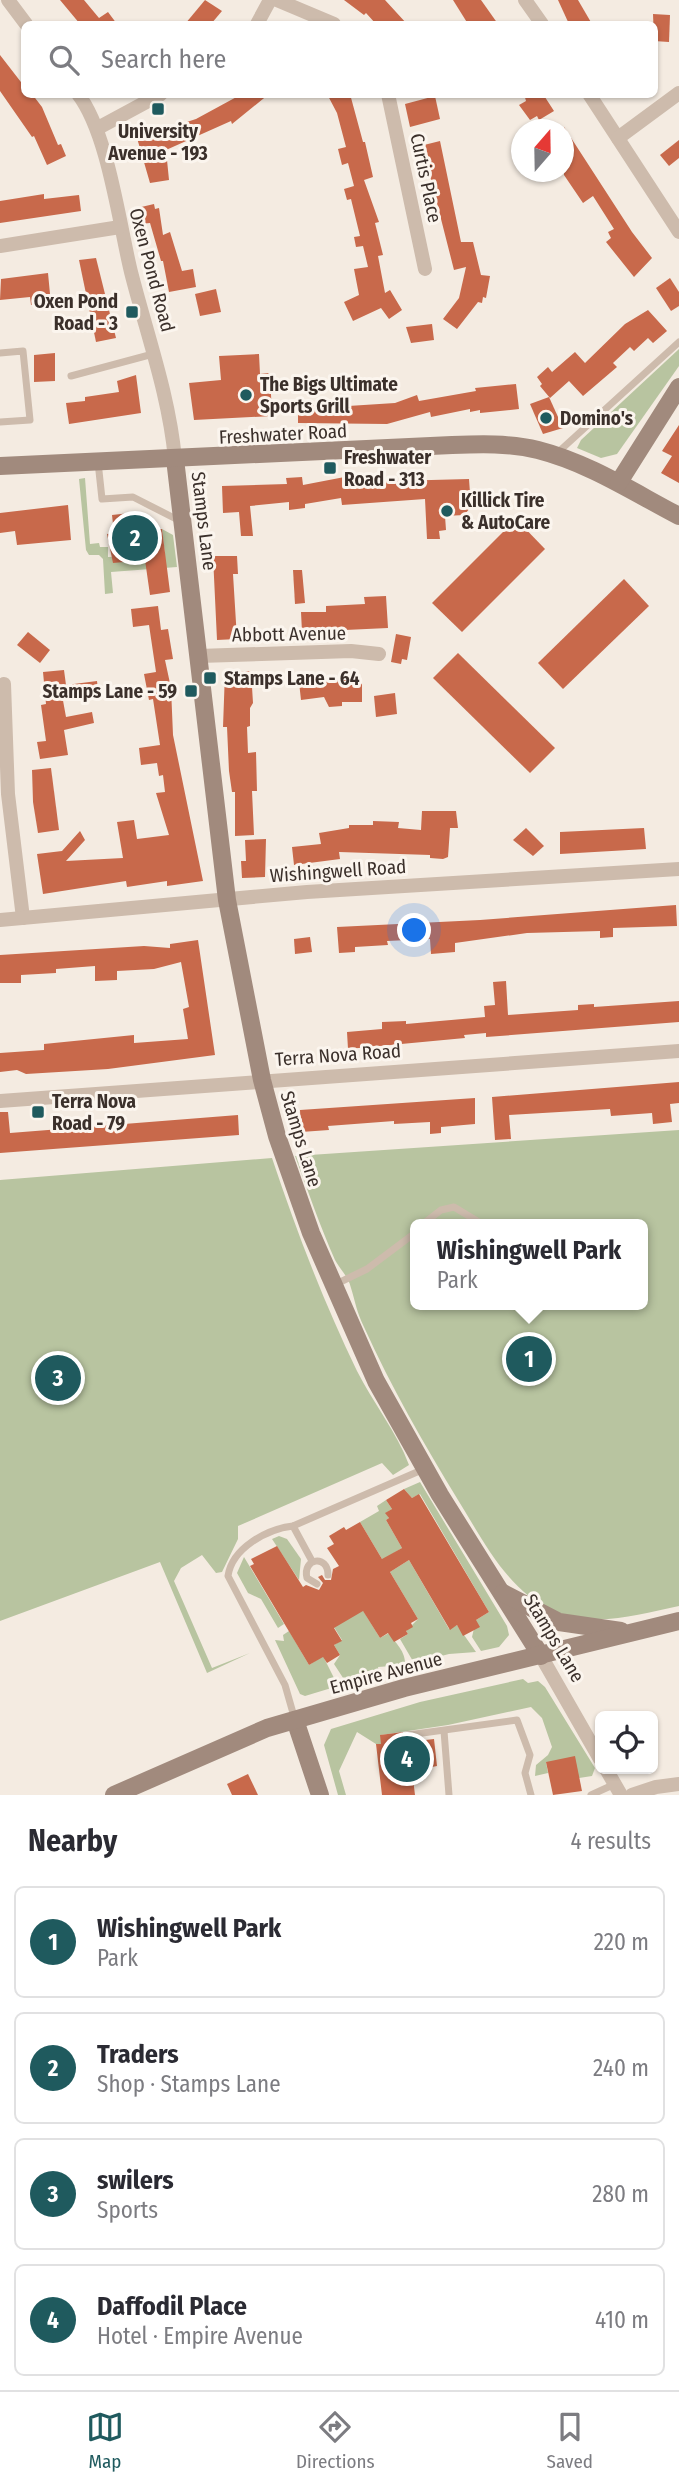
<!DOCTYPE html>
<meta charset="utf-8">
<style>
:root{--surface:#fff;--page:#f2f2f3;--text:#2b2b33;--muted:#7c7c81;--line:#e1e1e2;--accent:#1f5a5e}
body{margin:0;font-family:"Fira Sans Condensed",sans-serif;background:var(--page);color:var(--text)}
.controls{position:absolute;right:21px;bottom:21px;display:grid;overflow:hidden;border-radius:10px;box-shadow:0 2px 5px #0004}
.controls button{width:63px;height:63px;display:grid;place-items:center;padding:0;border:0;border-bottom:2px solid var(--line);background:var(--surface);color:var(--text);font:35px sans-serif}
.compass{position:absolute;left:511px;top:119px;width:63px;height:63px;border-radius:50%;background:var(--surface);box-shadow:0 2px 5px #0004;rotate:20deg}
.you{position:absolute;left:415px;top:931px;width:24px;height:24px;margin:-18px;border:5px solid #fff;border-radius:50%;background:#1a73e8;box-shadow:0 0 0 10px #1a73e833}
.badge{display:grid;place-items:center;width:46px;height:46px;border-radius:50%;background:var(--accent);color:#fff;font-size:23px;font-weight:700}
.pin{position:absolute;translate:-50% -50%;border:4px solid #fff;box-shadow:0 2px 7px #0006}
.popup{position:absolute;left:410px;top:1219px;width:238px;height:91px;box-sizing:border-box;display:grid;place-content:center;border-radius:10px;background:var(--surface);filter:drop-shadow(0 2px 5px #0005);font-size:23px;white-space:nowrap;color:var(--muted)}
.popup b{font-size:26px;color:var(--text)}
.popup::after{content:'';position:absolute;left:50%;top:100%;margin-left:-14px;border:14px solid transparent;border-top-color:var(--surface)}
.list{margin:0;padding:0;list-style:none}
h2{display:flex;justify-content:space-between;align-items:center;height:91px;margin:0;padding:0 28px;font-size:30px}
h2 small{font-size:23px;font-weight:400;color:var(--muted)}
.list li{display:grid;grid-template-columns:46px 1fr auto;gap:21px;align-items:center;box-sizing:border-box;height:112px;margin:0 14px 14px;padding:0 14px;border:2px solid var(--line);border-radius:10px}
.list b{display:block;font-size:26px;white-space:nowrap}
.list p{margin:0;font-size:23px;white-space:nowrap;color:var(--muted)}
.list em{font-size:23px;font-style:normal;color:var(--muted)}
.icon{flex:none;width:38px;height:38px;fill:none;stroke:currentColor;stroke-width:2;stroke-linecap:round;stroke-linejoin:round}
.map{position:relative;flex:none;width:679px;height:1795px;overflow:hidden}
.search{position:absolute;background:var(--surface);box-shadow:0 2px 5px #0004;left:21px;right:21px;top:21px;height:77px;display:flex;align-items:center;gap:18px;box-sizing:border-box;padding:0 24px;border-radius:10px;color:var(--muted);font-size:26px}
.sheet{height:595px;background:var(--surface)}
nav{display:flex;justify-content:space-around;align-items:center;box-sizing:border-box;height:98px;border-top:2px solid var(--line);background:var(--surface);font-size:19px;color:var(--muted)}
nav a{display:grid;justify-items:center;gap:4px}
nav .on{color:var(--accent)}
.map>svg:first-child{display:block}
</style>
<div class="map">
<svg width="679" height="1795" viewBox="0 0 679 1795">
<rect width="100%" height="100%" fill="#f4ebe1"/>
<g fill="#b8c4a0" fill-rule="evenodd">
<polygon points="679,349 679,366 617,454 601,458 577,448 581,440"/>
<polygon points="85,478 90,544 99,543 100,547 108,547 108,557 165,554 162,529 173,535 177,567 111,572 113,593 105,594 103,559 99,555 89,555 86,550 79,479"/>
<path d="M679 1130V1606C636 1615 596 1628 554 1611 508 1592 483 1540 458 1500 424 1444 391 1387 364 1327 357 1313 355 1301 351 1288 349 1278 340 1269 335 1260 320 1226 308 1191 295 1156ZM415 1224H643V1305H415Z"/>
<path d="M272 1158C296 1230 324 1303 357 1371 373 1403 397 1432 409 1465L393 1475 382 1463 238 1526V1539L222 1572 216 1573 202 1555 181 1568 174 1581 212 1668 250 1653 207 1673 160 1562 0 1621V1180Z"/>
<polygon points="420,1482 507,1626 509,1635 499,1647 481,1651 472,1637 476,1620 489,1612 420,1494 412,1498 404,1489"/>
<polygon points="386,1500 392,1509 386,1513 389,1518 386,1520 402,1548 384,1559 385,1564 360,1522 379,1511 377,1506"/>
<polygon points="279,1536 287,1539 301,1559 299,1580 272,1539"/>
<polygon points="244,1557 284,1624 278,1628 261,1599 248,1593 237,1573"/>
<polygon points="409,1560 449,1629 457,1625 476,1652 449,1654 414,1663 400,1639 408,1634 406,1631 418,1619 390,1572"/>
<path d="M354 1596 380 1638 389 1633C395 1643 406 1651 405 1665L378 1667 379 1672 347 1684 334 1664 340 1655 334 1645 342 1640 324 1611Z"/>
<polygon points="289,1631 309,1665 323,1656 338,1686 305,1696 300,1694 275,1640 284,1641 283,1635"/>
<polygon points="523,1679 528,1683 538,1681 545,1687 595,1768 592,1776 579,1778 546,1762 548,1773 535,1776 536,1765 548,1755 552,1747 542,1718 531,1707 448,1725 381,1735 381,1744 376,1744 357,1732 339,1771 346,1795 338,1795 324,1745 331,1729 420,1702"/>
</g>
<g fill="#c8694b">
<polygon points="60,0 84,0 99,18 108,12 117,24 80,24"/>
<polygon points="205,0 222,11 211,24 185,24"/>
<polygon points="344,0 385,0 407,24 376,24 366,13 364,15"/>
<polygon points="453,0 481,0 498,24 468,24"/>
<polygon points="558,0 578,0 592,24 569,24"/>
<polygon points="653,14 670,15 669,42 654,41"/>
<polygon points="0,55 24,86 24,94 32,94 42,107 58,145 61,144 66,156 47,165 34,136 32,137 0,91"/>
<polygon points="242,94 269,94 232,124 231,121 166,150 169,180 150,183 137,138 196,119"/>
<polygon points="327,94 350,94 363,142 365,142 373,177 364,180 379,222 375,223 383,255 378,256 385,293 390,290 402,310 389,319 381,308 353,321 344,302 359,295 354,269 368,267 363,246 356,247 354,237 360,236 351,199 347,200 344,189 354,186 348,163 342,165 338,149 346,147 337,113"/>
<polygon points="524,94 543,94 554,111 539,120 537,116 530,120 519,105 526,101"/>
<polygon points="435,96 440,119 410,127 405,104"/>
<polygon points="564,127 632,232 652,258 634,277 606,242 611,238 608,232 614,229 593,196 583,203 564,175"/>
<polygon points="679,140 679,158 669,166 660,155"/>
<polygon points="440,141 461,242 473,242 481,275 490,276 486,298 483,297 482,303 478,302 457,329 443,319 459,298 466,267 454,270 426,160 423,161 420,146"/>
<polygon points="44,194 44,199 79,195 81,211 0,223 0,201"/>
<polygon points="154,204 155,209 159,208 163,235 170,232 182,271 193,269 196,287 169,292 163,261 161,261 150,223 140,224 137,208"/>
<polygon points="96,258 116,338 96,342 79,260"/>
<polygon points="48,273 50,294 43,295 44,304 31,305 30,297 0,300 1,279"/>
<polygon points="670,278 679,292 679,306 671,311 656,288"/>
<polygon points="216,289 221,312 200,316 195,294"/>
<polygon points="648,310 667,331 653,343 648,338 634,351 630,347 613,363 617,367 583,396 569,381 550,398 540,386 542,384 537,377 548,367 552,372 575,352 585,363 625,324"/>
<polygon points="432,324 434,340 411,343 406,327"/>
<polygon points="55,353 55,381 34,382 34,355"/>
<polygon points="259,354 260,374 270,373 272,416 194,420 189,383 221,380 219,356"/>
<polygon points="136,375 141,413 69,424 66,403 85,401 85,397 119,392 117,381"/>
<polygon points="516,384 519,409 480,413 480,410 470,412 470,409 431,417 430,412 387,424 298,423 298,404 317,403 317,408 395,403 417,395 419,401 476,391 475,388"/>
<polygon points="549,397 563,428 543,434 530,404"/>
<polygon points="679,425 679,483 661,473 672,456 662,451"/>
<polygon points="355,475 356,482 469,479 471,507 464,515 445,516 446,530 439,531 440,539 427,539 425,499 342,505 341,498 305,504 305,508 289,510 289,502 250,506 253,536 241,536 239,512 223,513 222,486 287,484 286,478 302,477 303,485"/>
<polygon points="68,505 71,540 17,545 15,531 0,533 0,513"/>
<polygon points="139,512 140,530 162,529 170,592 150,595 145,560 113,563 107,534 114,533 112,515"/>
<polygon points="516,519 545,549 462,632 432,603"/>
<polygon points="213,556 237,556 238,574 233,574 237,639 217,640"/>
<polygon points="293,570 302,570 305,603 295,604"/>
<polygon points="624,579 649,606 563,689 538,663"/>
<polygon points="386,596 388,628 302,632 301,612 326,612 326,606 365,604 364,597"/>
<polygon points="158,606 161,630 168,629 173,659 165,660 171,688 173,735 203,881 167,886 167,881 127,887 126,881 43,894 37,854 62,851 80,831 85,840 66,861 123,858 117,822 134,820 137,839 169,835 156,793 165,792 163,775 159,776 157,763 141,765 139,748 160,745 153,699 149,700 144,674 156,672 149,625 133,627 131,609"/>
<polygon points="28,632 50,650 40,663 17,645"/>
<polygon points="396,634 411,637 407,660 402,659 401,664 391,662"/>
<polygon points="458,653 555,748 530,773 433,678"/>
<polygon points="64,670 66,685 97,681 98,690 62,695 66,717 92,712 94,723 64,730 68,755 40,759 37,742 46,741 41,705 46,704 43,672"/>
<polygon points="251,671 253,703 250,708 250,726 247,727 248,753 256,752 257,791 252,791 254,835 235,836 235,792 232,792 229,771 227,727 223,727 225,672"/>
<polygon points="362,679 362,702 342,702 342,706 329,707 324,697 301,700 299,682"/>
<polygon points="395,693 397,714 376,717 374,696"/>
<polygon points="51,768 59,830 38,833 33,802 32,770"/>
<polygon points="422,811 456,811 458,828 450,828 448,857 443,859 430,858 430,855 339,852 340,859 294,865 292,847 321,844 319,833 349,828 349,825 373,825 373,821 399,822 398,828 421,830"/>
<polygon points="526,828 544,846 533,856 513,840"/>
<polygon points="644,828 646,849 560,854 560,832"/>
<polygon points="266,839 265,877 242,878 241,861 246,861 245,840"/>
<polygon points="676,905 677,926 613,928 613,937 600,938 600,931 527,933 455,943 455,952 431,954 430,939 387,941 388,945 355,947 355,952 339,953 337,927 480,920"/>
<polygon points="310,937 312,952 295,954 294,939"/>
<polygon points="198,940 215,1055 108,1069 26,1074 17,1070 0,1072 0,1053 44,1050 44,1044 134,1035 134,1043 188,1039 183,1009 189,1007 181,962 154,969 117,971 117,980 95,981 95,966 56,969 56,973 21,975 21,983 0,983 0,955 144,946 170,948 170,944"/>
<polygon points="506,981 508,1015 578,1010 578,1005 594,1004 594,1007 679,1001 679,1022 486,1037 486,1033 464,1035 465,1038 348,1049 347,1032 382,1029 382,1022 406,1021 406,1024 485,1017 484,1006 495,1005 493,982"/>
<polygon points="679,1082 679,1103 670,1104 672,1122 653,1124 652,1113 611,1116 610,1109 509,1115 511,1139 495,1140 492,1097"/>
<polygon points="475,1098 475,1124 441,1127 441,1133 430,1134 430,1122 394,1124 394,1121 328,1126 329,1130 301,1132 300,1110"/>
<polygon points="0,1112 8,1112 10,1133 238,1115 239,1135 0,1153"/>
<polygon points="404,1489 412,1498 419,1494 489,1612 476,1620 480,1627 463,1636 457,1625 450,1630 409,1560 390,1572 418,1619 411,1623 413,1627 406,1631 408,1634 394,1642 388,1633 380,1638 363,1611 334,1628 342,1641 334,1645 340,1655 327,1663 323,1657 309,1665 250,1566 254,1564 251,1559 277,1546 303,1587 306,1585 319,1590 323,1583 318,1577 322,1575 325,1580 331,1580 333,1569 339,1566 327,1548 334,1544 329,1536 344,1527 346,1530 360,1522 382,1559 402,1548 386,1520 389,1518 385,1513 392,1509 386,1500"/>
<polygon points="403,1732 403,1738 409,1742 434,1739 437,1766 412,1771 415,1795 382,1795 376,1744 381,1744 380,1735"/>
<polygon points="575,1756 582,1791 553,1795 546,1762"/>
<polygon points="248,1774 258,1795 232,1795 227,1784"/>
</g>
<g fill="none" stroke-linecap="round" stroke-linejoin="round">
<g stroke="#cdbbac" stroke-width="7">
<polyline points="0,353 23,351 30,420 0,422"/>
<polyline points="71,376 153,354"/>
<polyline points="555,455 679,342"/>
<polyline points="98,462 102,499 133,497 180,521"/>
<polyline points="423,1224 441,1210 454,1207 482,1224"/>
<polyline points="334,1285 367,1269 415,1233"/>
<polyline points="293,1526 312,1561"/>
<path d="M317 1584 307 1578C302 1558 328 1554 328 1575"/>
<path d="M295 1720 285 1685 228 1576C232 1548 267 1529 293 1526L424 1469"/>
<polyline points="444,1731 449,1795"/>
<polyline points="408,1735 517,1720 530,1755 525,1773 531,1795"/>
<polyline points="591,1795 615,1784"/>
</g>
<g stroke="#cdbbac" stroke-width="14">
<polyline points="8,0 26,24"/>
<polyline points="277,0 334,24"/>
<polyline points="525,0 542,24"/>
<polyline points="257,24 270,0"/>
<path d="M78 94C108 133 119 223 131 272 147 335 169 395 175 459"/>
<polyline points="388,94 425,269"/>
<polyline points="589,94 679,232"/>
<polyline points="98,128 161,94"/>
<polyline points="618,138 679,93"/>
<polyline points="0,246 120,227"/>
<polyline points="199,656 351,651 379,654"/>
<polyline points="4,684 8,794 23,918"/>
<polyline points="0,920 307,892 679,869"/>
<polyline points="0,1101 679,1051"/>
<polyline points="541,1656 600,1759"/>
<polyline points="606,1769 621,1795"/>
<polyline points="632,1795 656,1787 679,1784"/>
</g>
<g stroke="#a18a7d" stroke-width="18">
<polyline points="175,459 227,900 262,1080 277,1136 311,1233 376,1381 440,1495 541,1656"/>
<path d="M0 466 452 445C480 444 510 443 538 450 589 463 633 492 679 516"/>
<polyline points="619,482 679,387"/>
<polyline points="503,1593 559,1622 621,1631"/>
<polyline points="295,1720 320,1795"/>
<polyline points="114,1795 267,1728 404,1688 679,1621"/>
</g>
</g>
<g fill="#1f5a5e" stroke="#fbf5ee" stroke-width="2.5">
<rect x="151" y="102" width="14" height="14" rx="3.5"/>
<rect x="125" y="305" width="14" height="14" rx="3.5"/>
<circle cx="246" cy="395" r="7"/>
<circle cx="546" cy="418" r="7"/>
<rect x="323" y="461" width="14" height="14" rx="3.5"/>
<circle cx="447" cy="511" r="7"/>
<rect x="203" y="671" width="14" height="14" rx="3.5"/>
<rect x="184" y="684" width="14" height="14" rx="3.5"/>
<rect x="31" y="1105" width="14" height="14" rx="3.5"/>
</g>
<g text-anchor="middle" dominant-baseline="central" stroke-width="6" stroke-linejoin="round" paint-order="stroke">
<g font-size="19" font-weight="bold" fill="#3b302b" stroke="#fbf5ee" text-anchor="start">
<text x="158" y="131" text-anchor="middle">University<tspan x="158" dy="22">Avenue - 193</tspan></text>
<text x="118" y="301" text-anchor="end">Oxen Pond<tspan x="118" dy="22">Road - 3</tspan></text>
<text x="260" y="384">The Bigs Ultimate<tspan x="260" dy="22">Sports Grill</tspan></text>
<text x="560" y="418">Domino's</text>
<text x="344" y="457">Freshwater<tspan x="344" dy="22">Road - 313</tspan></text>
<text x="461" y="500">Killick Tire<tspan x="461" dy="22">&amp; AutoCare</tspan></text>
<text x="224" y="678">Stamps Lane - 64</text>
<text x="177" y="691" text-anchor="end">Stamps Lane - 59</text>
<text x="52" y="1101">Terra Nova<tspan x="52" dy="22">Road - 79</tspan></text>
</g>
<g font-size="19" fill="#3b302b" stroke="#fbf5ee">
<text transform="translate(426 178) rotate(78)">Curtis Place</text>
<text transform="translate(152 270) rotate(75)">Oxen Pond Road</text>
<text transform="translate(283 434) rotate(-3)">Freshwater Road</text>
<text transform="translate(204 521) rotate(83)">Stamps Lane</text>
<text transform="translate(289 634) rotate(-1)">Abbott Avenue</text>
<text transform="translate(338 871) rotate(-4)">Wishingwell Road</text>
<text transform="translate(338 1055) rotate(-4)">Terra Nova Road</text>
<text transform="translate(301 1139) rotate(73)">Stamps Lane</text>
<text transform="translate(554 1638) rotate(59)">Stamps Lane</text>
<text transform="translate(386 1673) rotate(-15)">Empire Avenue</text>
</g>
</g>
</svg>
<div class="controls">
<button><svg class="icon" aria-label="locate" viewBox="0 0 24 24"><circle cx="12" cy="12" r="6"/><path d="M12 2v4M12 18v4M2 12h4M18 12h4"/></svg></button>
</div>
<svg class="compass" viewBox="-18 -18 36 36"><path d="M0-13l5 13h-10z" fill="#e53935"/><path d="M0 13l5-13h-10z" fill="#7c7c81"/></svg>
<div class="you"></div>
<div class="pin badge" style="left:529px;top:1359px">1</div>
<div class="popup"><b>Wishingwell Park</b>Park</div>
<div class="pin badge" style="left:135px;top:538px">2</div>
<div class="pin badge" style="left:58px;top:1378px">3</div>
<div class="pin badge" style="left:407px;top:1759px">4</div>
<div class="search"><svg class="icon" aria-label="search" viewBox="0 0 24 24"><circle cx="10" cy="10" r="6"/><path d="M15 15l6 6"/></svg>Search here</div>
</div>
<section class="sheet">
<h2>Nearby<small>4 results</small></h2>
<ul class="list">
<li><span class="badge">1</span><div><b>Wishingwell Park</b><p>Park</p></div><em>220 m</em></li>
<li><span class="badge">2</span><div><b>Traders</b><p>Shop · Stamps Lane</p></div><em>240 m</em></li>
<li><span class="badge">3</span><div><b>swilers</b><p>Sports</p></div><em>280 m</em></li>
<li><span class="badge">4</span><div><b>Daffodil Place</b><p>Hotel · Empire Avenue</p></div><em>410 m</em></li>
</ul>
</section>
<nav>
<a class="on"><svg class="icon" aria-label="map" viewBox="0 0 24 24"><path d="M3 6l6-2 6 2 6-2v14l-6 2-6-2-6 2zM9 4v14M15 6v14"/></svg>Map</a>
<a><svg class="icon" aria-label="directions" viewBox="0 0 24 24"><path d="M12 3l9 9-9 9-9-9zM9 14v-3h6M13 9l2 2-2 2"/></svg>Directions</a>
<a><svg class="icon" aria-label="saved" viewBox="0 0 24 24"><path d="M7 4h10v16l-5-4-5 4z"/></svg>Saved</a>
</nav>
